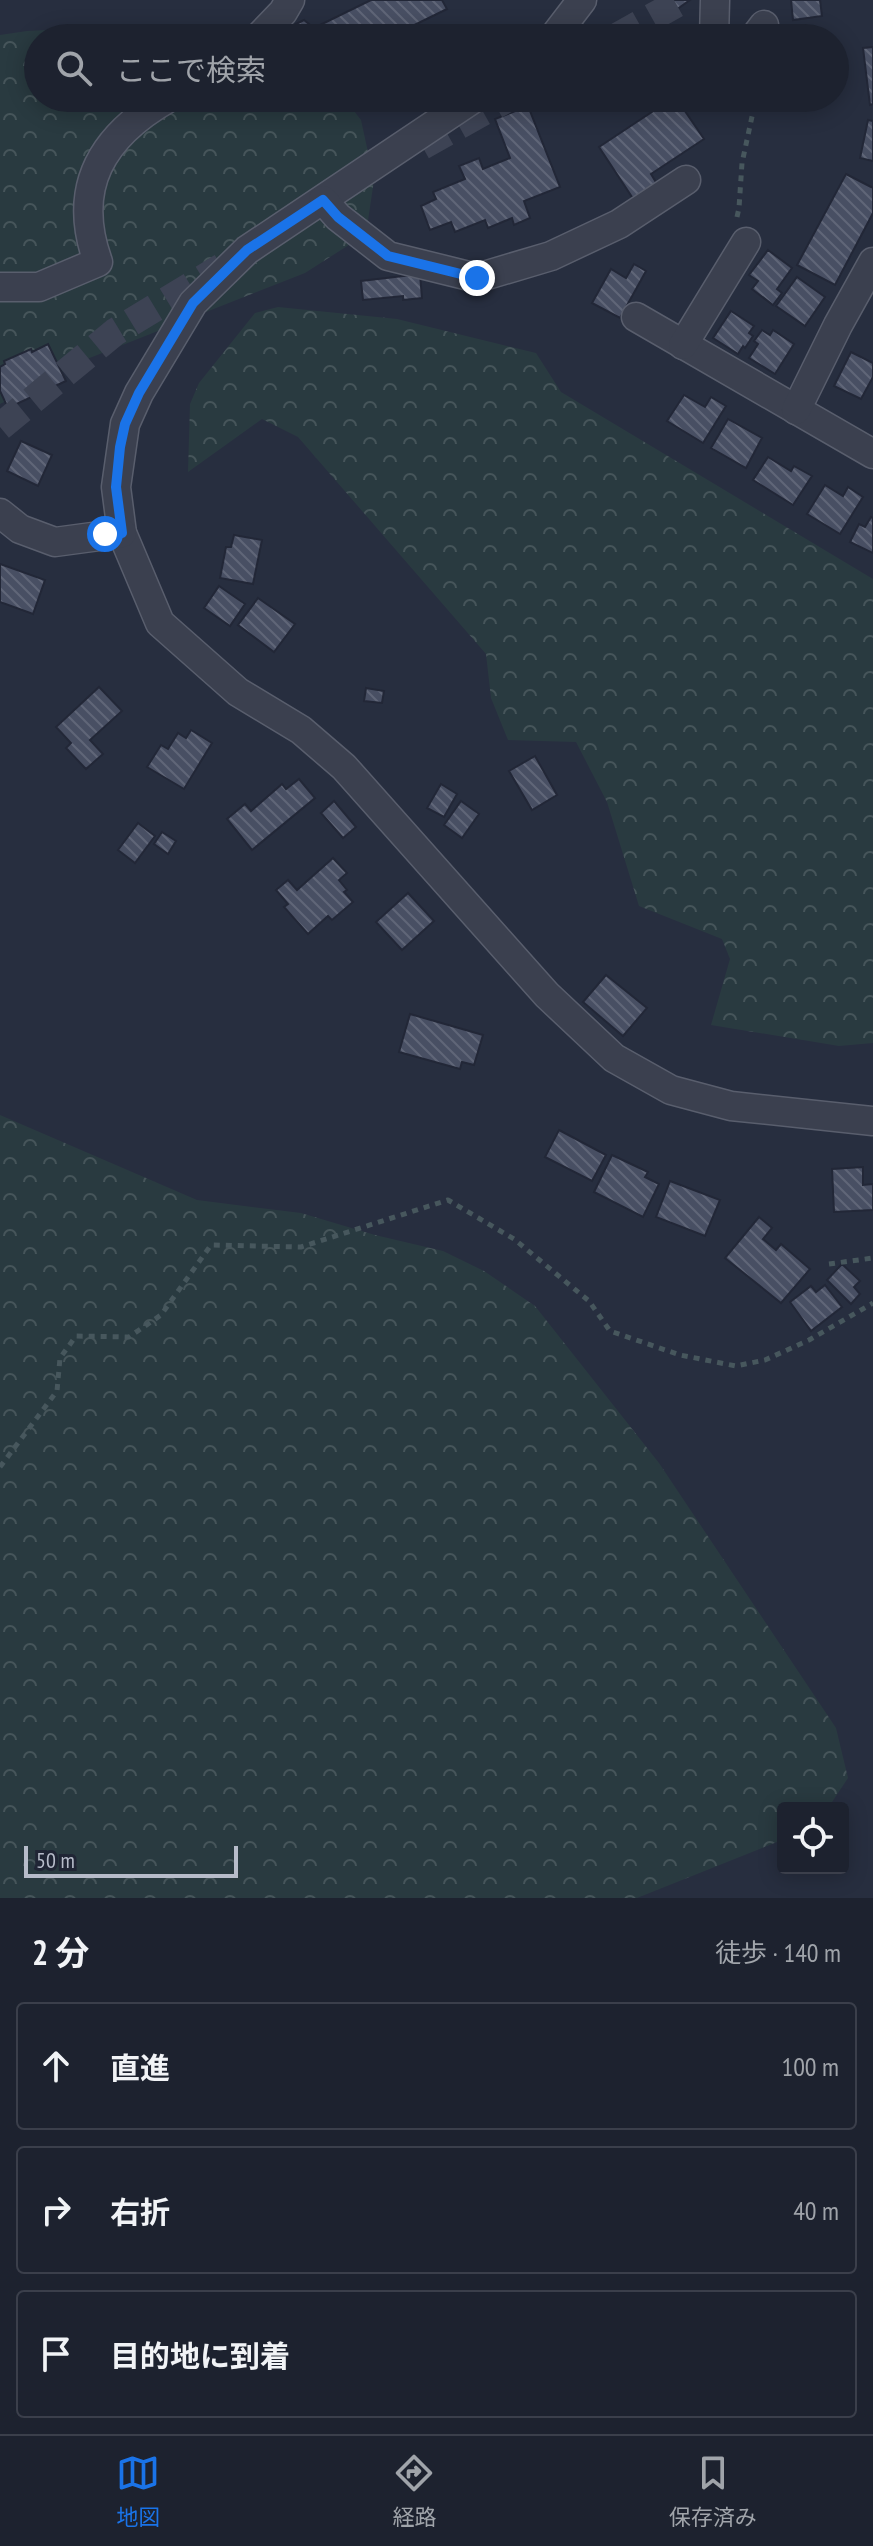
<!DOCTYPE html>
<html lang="ja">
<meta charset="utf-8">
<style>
:root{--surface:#1d222f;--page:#252a37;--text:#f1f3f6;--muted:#a0a4aa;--line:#3b3f4b;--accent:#1a73e8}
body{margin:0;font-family:"PT Sans Narrow","Noto Sans JP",sans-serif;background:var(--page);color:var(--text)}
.controls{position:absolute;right:24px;bottom:24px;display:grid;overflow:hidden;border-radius:8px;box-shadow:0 4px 20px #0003}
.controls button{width:72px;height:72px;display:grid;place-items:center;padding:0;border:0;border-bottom:2px solid var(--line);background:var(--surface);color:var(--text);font:40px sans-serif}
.scale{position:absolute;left:24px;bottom:20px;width:214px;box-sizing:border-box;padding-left:8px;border:4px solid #b7bcca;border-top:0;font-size:22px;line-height:28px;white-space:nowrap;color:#b7bcca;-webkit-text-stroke:6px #202535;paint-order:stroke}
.stop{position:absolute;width:24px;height:24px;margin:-18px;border:6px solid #1a73e8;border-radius:50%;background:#fff}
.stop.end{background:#1a73e8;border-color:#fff;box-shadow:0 2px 8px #0008}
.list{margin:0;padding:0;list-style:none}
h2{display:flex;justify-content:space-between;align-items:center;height:104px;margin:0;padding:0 32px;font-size:34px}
h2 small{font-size:26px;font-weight:400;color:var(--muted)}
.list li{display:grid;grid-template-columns:52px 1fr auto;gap:24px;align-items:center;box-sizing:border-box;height:128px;margin:0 16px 16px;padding:0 16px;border:2px solid var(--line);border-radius:8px}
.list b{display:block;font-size:30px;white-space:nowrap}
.list em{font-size:26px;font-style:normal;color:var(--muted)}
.icon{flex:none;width:44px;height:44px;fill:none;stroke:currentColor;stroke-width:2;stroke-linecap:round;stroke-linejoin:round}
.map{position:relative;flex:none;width:873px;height:1898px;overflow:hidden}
.search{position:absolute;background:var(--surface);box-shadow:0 4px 20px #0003;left:24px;right:24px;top:24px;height:88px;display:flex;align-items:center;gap:20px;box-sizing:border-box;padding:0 28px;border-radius:44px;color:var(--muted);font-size:30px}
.sheet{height:536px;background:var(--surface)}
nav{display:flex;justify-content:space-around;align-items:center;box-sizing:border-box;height:112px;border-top:2px solid var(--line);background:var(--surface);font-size:22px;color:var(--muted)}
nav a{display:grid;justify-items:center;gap:4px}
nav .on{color:var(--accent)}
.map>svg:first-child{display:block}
</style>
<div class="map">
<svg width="873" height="1898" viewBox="0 0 873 1898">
<defs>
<pattern id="forest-crowns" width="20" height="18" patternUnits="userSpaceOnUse" patternTransform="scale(2)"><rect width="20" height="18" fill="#293a40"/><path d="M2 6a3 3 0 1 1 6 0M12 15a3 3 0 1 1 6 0" fill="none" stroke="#46555a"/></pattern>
<pattern id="building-back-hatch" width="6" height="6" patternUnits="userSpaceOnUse" patternTransform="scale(2)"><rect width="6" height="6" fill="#484f63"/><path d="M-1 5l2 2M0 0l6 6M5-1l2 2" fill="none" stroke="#606678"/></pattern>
</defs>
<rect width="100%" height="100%" fill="#272e3f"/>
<g fill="url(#forest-crowns)">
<polygon points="144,25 234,38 38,38 38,98 344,98 361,120 374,180 366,234 305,273 87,359 0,404 0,35 27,31"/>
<polygon points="278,307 397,319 536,353 561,392 873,579 873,1043 839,1046 711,1025 730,959 722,939 639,906 607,802 576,742 508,740 491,698 486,654 298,437 262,419 188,472 190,404 199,383 255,313"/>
<polygon points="0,1115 197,1200 301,1213 375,1235 443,1251 484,1271 535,1306 659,1463 836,1728 848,1778 828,1808 783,1808 782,1840 637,1898 0,1898"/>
</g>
<g fill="url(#building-back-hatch)" stroke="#222737" stroke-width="2">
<polygon points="371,0 442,0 447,9 388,38 282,38 286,29 304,20 314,28"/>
<polygon points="656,0 690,0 662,20 650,4"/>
<polygon points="791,0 820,0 822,16 793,20"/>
<polygon points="873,47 873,104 870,105 863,48"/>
<polygon points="673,98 676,98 704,139 651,174 657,184 634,200 599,147"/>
<polygon points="528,106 560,187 524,201 530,218 514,225 512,218 488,228 485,220 455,232 451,222 430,230 421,206 436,199 433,192 465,179 459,166 479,158 483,169 510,158 495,119"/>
<polygon points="868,120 873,121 873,161 860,158"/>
<polygon points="846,174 873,188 873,213 835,285 797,265"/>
<polygon points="768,250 792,268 777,289 782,293 773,305 752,289 758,281 749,275"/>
<polygon points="634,264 646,271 620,318 592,303 611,269 626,278"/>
<polygon points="420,274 422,298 403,300 403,296 363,300 361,281"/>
<polygon points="797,277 825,297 805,326 776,306"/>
<polygon points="731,311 754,326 749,333 753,336 745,348 743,346 738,354 713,338"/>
<polygon points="762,330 770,335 773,330 794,344 775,374 749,358 758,344 754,341"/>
<polygon points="48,344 66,381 8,408 0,391 0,367 5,364 4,361 31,349 32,352"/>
<polygon points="851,352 873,363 873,377 861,399 834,386"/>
<polygon points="684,395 705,407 711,397 726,406 703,443 667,421"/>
<polygon points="728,419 762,438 746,468 711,448"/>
<polygon points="21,441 52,455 38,486 7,471"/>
<polygon points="768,457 791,471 794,466 812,476 793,505 753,480"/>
<polygon points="825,485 843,496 848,487 863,497 840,534 807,514"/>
<polygon points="871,517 873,518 873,553 850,542 859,524 865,527"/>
<polygon points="234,535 262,540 253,584 220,578 226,547 231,547"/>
<polygon points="0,564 45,580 33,614 0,602"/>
<polygon points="219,586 245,604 230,626 204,608"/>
<polygon points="258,598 295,624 274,652 238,625"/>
<polygon points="99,687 122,711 90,740 103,754 86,769 66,748 71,743 56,727"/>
<polygon points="366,688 384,691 382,703 364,701"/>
<polygon points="191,730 212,743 184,789 147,767 161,745 168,749 178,733 186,738"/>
<polygon points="535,756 557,795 532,810 509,771"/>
<polygon points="299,779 315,798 252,850 227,819 245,804 251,811 282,784 286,789"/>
<polygon points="441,784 457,794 444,817 427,808"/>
<polygon points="334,801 356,827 343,838 321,813"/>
<polygon points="461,801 479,814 462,838 444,825"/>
<polygon points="138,823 155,836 135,863 118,850"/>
<polygon points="162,832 176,841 168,854 154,844"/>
<polygon points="333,858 347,873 339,880 347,890 344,892 353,902 332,920 328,916 308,934 284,907 288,904 276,890 288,880 297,890"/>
<polygon points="408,893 434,921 402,950 376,922"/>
<polygon points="606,975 647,1008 623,1036 583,1002"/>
<polygon points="410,1014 483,1035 474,1065 462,1062 460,1069 399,1052"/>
<polygon points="559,1130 606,1155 592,1181 545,1157"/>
<polygon points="612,1155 648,1172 645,1177 659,1184 643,1217 594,1192"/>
<polygon points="863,1167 863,1185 873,1184 873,1210 834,1212 832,1169"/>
<polygon points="670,1181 720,1200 705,1236 656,1217"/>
<polygon points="759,1217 772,1228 763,1239 776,1250 781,1244 810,1269 781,1303 725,1258"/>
<polygon points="842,1264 860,1281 854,1287 860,1294 851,1304 827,1280"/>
<polygon points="825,1285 842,1307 811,1331 790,1302 811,1286 816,1292"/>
</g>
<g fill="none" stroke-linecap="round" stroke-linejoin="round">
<g stroke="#3d4354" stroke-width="28" stroke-dasharray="28 14" stroke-linecap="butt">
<polyline points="615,38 683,0"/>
<polyline points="422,146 508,98"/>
<polyline points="0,427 115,332 222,267"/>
</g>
<g stroke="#595e6d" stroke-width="31">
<g id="minor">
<polyline points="258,38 283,12 290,0"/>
<polyline points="553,38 582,0"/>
<polyline points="714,38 715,0"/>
<polyline points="754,38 764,25"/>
<polyline points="474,98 247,250 193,303 139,393 125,424 116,487 122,533 160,623 238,692 301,730 344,767 547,995 614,1058 671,1090 731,1106 873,1121"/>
<polyline points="323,200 338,217 388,256 477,278 551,256 619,224 686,180"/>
<path d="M0 287H39L98 262C71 187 102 136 168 98"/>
<polyline points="636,317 873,454"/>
<polyline points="683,345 746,242"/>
<polyline points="796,410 838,325 873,262"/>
<polyline points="0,513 20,529 55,542 122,533"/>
</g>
</g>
<g stroke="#47575d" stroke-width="5" stroke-dasharray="6 6" stroke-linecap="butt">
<polyline points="737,217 739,208 742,163 756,98"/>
<polyline points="829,1264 873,1258"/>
<polyline points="0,1467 57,1391 60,1358 76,1336 129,1337 161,1315 211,1245 301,1247 448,1200 514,1239 589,1301 610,1331 680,1355 736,1366 765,1360 809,1340 873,1303"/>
</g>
<use href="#minor" stroke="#3b404f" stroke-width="28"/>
</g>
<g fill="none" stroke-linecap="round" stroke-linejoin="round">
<polyline stroke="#1a73e8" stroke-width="10" points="105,534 122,533 116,487 120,447 125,424 139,393 193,303 247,250 323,200 338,217 388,256 477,278"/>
</g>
</svg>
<div class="controls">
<button><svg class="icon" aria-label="locate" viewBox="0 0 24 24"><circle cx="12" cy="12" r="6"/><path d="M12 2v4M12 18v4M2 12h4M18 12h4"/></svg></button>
</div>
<div class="scale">50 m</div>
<div class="stop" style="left:105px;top:534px"></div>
<div class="stop end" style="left:477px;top:278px"></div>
<div class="search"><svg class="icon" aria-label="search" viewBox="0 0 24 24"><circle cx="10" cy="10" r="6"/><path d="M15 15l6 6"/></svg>ここで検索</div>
</div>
<section class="sheet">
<h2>2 分<small>徒歩 · 140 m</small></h2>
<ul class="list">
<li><svg class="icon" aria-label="ahead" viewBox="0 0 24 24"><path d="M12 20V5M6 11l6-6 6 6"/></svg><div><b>直進</b></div><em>100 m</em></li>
<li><svg class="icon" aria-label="right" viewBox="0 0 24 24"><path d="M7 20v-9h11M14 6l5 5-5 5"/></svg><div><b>右折</b></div><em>40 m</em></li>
<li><svg class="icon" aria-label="arrive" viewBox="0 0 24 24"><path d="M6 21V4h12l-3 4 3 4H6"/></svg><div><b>目的地に到着</b></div></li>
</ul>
</section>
<nav>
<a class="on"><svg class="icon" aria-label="map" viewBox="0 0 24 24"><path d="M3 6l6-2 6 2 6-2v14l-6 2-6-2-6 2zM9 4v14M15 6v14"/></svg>地図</a>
<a><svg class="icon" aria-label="directions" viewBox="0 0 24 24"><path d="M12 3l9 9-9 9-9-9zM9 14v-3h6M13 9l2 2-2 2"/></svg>経路</a>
<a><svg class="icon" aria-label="saved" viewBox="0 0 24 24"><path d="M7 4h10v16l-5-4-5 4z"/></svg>保存済み</a>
</nav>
